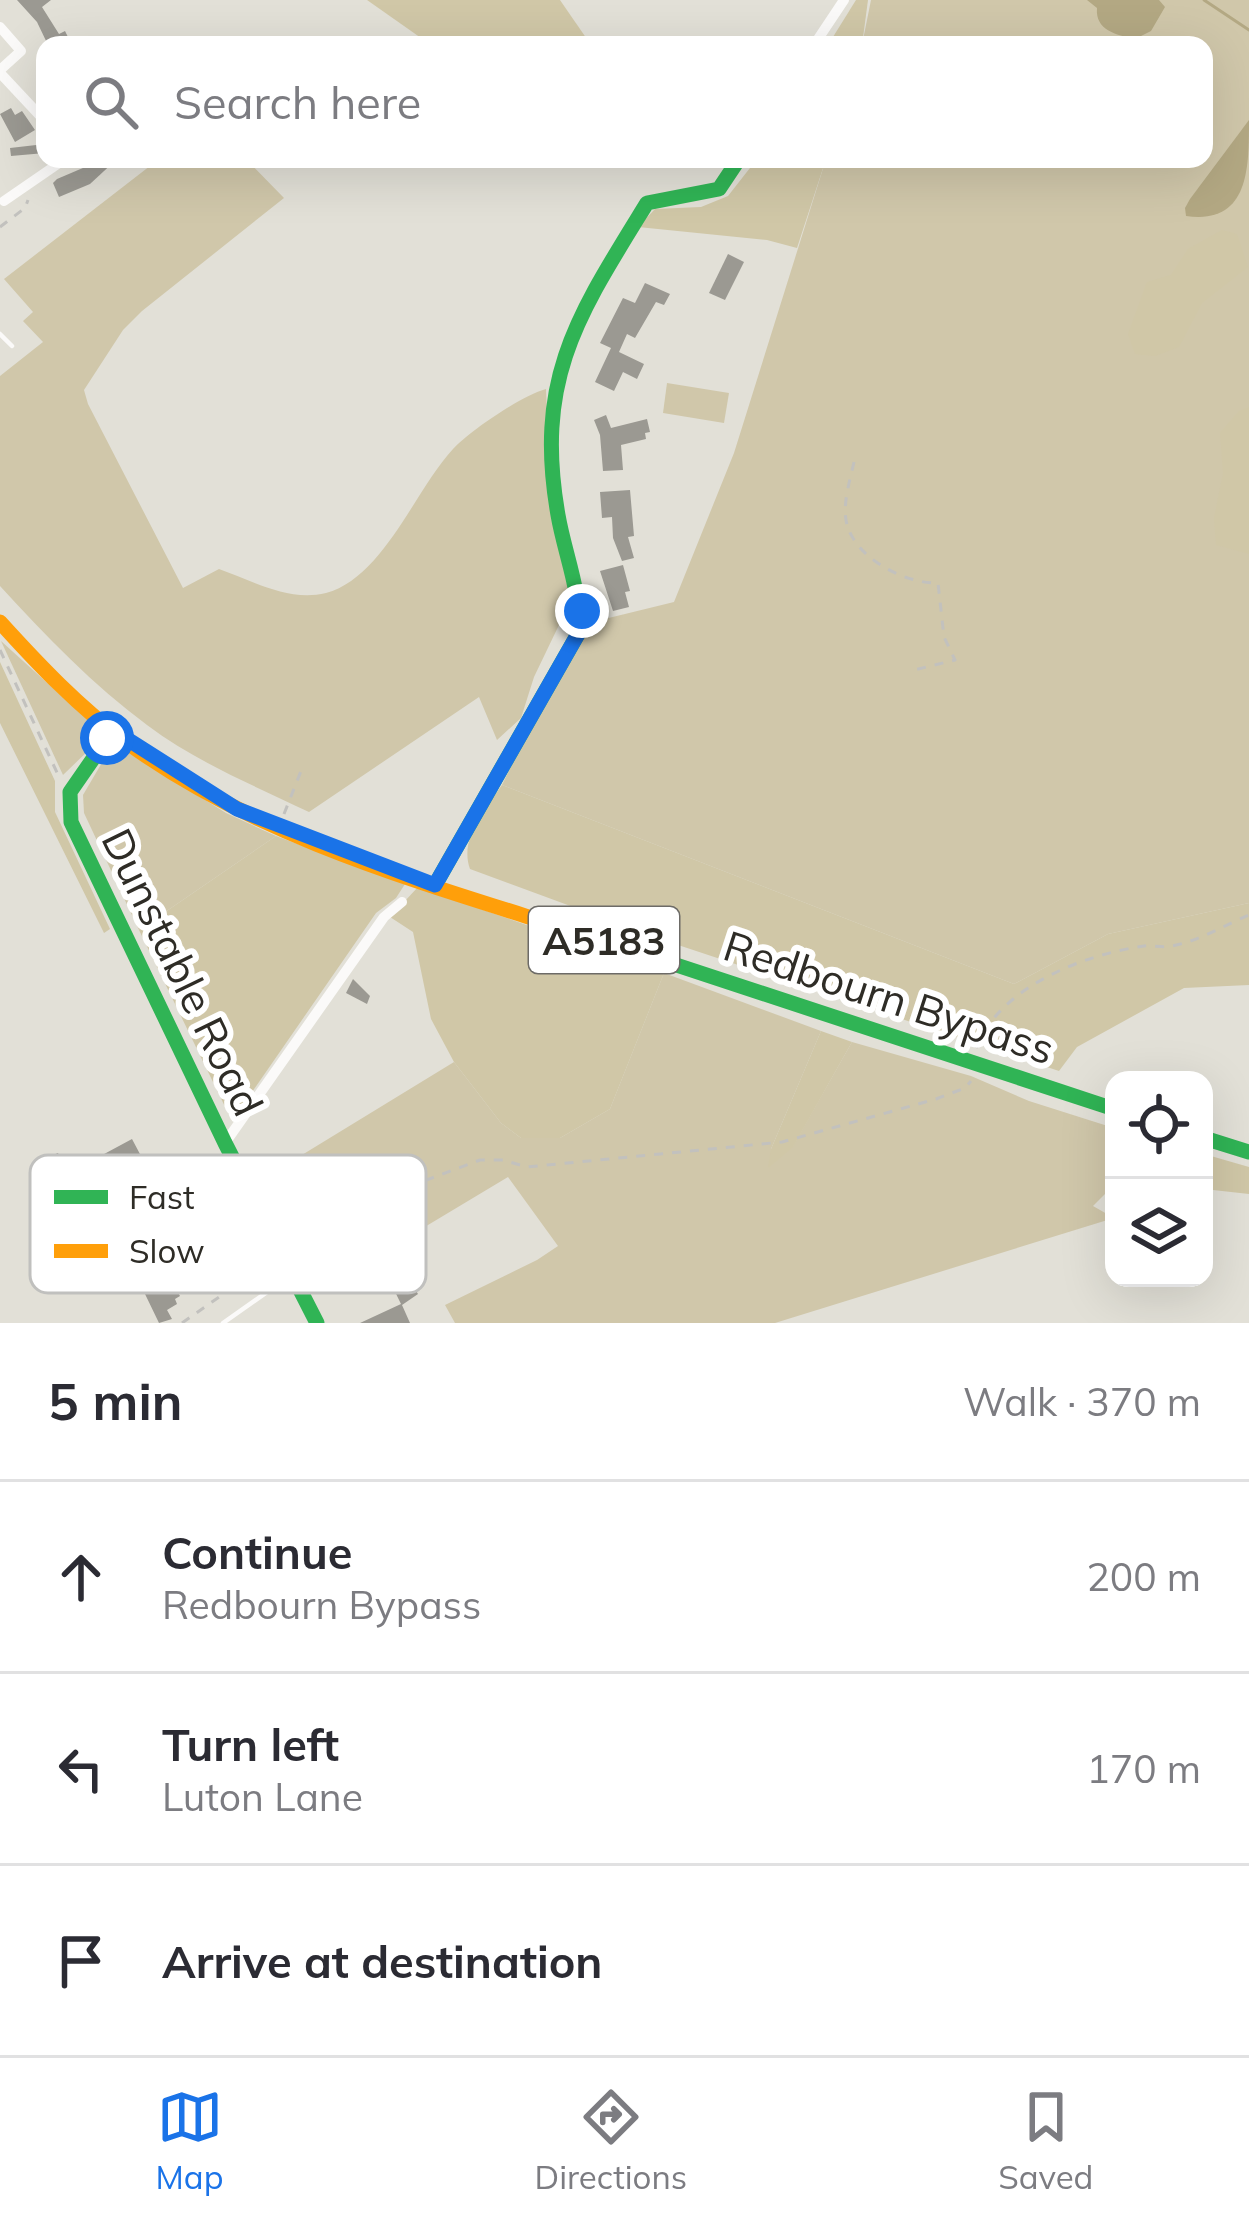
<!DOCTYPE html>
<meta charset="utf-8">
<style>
:root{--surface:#fff;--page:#f2f2f3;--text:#2b2b33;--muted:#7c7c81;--line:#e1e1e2;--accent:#1a73e8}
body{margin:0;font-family:Mulish,sans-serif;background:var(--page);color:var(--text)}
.controls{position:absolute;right:36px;bottom:36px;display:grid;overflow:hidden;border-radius:24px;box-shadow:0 12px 48px #0002}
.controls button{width:108px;height:108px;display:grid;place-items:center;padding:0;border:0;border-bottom:3px solid var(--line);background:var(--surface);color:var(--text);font:60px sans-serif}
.stop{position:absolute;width:36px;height:36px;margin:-27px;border:9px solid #1a73e8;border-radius:50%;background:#fff}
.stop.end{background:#1a73e8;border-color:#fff;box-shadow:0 3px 12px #0008}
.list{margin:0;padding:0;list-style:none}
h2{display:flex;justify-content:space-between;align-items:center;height:156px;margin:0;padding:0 48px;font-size:51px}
h2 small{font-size:39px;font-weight:400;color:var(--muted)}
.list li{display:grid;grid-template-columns:78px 1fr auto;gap:36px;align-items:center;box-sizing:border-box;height:192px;padding:0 48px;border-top:3px solid var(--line)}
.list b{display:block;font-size:45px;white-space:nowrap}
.list p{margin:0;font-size:39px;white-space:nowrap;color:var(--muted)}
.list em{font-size:39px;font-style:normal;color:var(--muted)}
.icon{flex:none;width:66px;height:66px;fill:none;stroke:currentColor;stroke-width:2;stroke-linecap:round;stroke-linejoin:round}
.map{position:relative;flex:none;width:1249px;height:1323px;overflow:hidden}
.search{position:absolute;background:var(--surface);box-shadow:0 12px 48px #0002;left:36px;right:36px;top:36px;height:132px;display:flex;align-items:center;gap:30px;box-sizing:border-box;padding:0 42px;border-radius:24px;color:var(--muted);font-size:45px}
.sheet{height:732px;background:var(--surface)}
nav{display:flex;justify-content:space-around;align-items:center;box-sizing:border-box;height:168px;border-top:3px solid var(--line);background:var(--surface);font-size:33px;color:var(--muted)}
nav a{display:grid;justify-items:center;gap:6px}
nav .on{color:var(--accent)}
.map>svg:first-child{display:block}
</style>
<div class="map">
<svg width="1249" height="1323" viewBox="0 0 1249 1323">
<rect width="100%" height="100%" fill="#e2e0d7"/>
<g fill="#d0c7aa">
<polygon points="871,0 1249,0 1249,903 1108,934 1014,984 502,785 580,625 674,602 734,453 826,159 1204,159 1204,45 862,45"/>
<path d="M159 159H246L284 198 142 311 123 330 84 390 88 404 183 588 219 569C253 581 288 602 326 593 383 578 415 490 453 449 471 430 521 396 546 389L550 485 570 602 534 677 521 718 497 740 479 697 309 812C255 786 196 762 147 725 93 685 46 636 0 586V376L43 342 23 321 33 312 4 279Z"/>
<polygon points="667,383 729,393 724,423 663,413"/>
<polygon points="1,641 98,729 94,745 63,775"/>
<polygon points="110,749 125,750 226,813 276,836 139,930 84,813 83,795"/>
<polygon points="664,973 821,1031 771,1149 793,1146 852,1042 971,1076 1029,1101 1114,1128 1114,1185 1093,1206 1114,1218 775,1323 455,1323 445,1305 537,1260 558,1246 508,1177 318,1291 261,1180 454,1062 501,1123 521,1138 560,1138 610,1109"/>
</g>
<g fill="#d0c7a7">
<polygon points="367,0 560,0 591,45 431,45"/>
<polygon points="856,0 868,0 862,45 828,45"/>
<polygon points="757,159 826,159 797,248 767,240 638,227 655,209 701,207 728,196"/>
<polygon points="1222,230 1237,234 1248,267 1202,303 1179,347 1155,356 1135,354 1128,334 1147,282 1171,275 1188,249"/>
<polygon points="1249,407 1249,554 1216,545 1214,518 1223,473 1220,433 1239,411"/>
<polygon points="0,662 55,781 55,812 110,929 104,933 0,723"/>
<path d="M502 785 1014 984 1108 934 1249 903V985L1184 988 1077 1047 1059 1071 660 939 470 869C459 839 485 809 502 785Z"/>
<polygon points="276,836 405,884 396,898 376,913 232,1121 139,930"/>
<polygon points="418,887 664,973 610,1109 560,1138 521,1138 501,1123 454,1062 431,1019 413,932 390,917"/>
<polygon points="821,1031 852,1042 793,1147 768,1168 771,1149"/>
<polygon points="1204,1154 1249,1167 1249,1194 1204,1189"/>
</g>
<g fill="#b3a883">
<path d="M1087 0H1159L1165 7 1151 31 1135 39C1116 35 1095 30 1097 8Z"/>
<path d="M1249 120C1249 168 1249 225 1186 216L1185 208 1190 199Z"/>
</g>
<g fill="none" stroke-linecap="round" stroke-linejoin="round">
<polyline stroke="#b3a883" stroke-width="3" points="1204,0 1249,30"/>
</g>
<g fill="#9b9992">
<polygon points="17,0 51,0 42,7 59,34 65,31 72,45 48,45 37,22"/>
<polygon points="11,108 15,115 22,111 35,130 15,142 0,114"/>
<polygon points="45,144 45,153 11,156 10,148"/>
<polygon points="104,159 117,159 90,184 59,197 53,183 57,179"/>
<polygon points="728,254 744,262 725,300 709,293"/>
<polygon points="645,283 670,294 664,305 656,302 635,338 627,334 619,352 644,364 637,379 623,372 614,391 595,382 611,348 600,343 623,298 635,303"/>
<polygon points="606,415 611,428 647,419 650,432 645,433 646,439 621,445 623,470 603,471 600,435 594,420"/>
<polygon points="630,490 634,536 628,537 634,558 622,561 613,538 612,517 602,518 600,492"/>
<polygon points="623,565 630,591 625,592 629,607 613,611 600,571"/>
<polygon points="353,979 370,996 367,1004 346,993"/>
<polygon points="132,1139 141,1156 116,1169 128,1192 96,1209 91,1199 55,1215 33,1163 58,1153 67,1174"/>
<polygon points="395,1257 418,1294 402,1305 410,1323 360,1323 401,1304 381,1263"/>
<polygon points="171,1280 180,1296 175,1299 177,1304 167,1310 172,1319 159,1323 145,1294"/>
</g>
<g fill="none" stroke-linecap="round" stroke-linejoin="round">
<g stroke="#c2c1be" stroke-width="3" stroke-dasharray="9 9" stroke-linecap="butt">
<polyline points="0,227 25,208 28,200"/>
<path d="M854 462C850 480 843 502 846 520 852 557 905 584 938 583L944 637 955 660 910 671"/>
<polyline points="0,650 60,779"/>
<polyline points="284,814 301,771"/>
<path d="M976 1048C1000 987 1082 955 1144 946 1153 945 1162 948 1171 946 1197 942 1225 925 1249 915"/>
<polyline points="292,1234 314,1222 480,1160 503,1160 527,1167 782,1142 936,1099 965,1088 971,1081"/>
<polyline points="182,1323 269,1262"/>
</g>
<g stroke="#fbfaf9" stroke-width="4.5">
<polyline points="0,334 12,346"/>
<polyline points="151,1194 175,1235 190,1238 252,1206"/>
<polyline points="285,1251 312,1234 337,1277 354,1278 371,1270 380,1275 387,1288"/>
<polyline points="223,1323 287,1278"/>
</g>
<g stroke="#fbfaf9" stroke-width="10">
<polyline points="0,27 21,51 0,70"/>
<polyline points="814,45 844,0"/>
<polyline points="0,73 45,121"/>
<polyline points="4,201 65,159"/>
<polyline points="225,1143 384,917 402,902"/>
</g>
<g stroke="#30b455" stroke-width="15">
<polyline points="113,730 70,792 71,822 225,1143 317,1323"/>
<path d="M435 885 578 634C582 592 565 556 558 515 534 378 578 315 647 203L719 189 739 159"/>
<polyline points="646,955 1114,1109"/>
<polyline points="1204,1138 1249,1152"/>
</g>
<path stroke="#ff9f0a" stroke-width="15" d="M0 622C39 665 78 706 125 741 276 852 472 895 646 955"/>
</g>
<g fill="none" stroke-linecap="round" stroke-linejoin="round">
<polyline stroke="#1a73e8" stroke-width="15" points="107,738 113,730 237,809 435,885 578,634 582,611"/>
</g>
<g text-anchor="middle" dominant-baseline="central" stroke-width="12" stroke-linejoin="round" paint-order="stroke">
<rect fill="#fff" stroke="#6d6b67" stroke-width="3" x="529" y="907" width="150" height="66" rx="9"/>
<g font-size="39" font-weight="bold" fill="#2e2c26">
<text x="604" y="940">A5183</text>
</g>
<g font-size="42" fill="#2e2c26" stroke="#fff">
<text transform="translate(183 972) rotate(64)">Dunstable Road</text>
<text transform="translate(889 997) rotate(18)">Redbourn Bypass</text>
</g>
</g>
<rect x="30" y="1155" width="396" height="138" rx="18" fill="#fff" stroke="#c0c0be" stroke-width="3"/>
<rect x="54" y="1190" width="54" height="14" fill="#30b455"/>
<rect x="54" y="1244" width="54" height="14" fill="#ff9f0a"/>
<g font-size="33" fill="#2e2c26">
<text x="129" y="1209">Fast</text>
<text x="129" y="1263">Slow</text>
</g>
</svg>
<div class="controls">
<button><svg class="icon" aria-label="locate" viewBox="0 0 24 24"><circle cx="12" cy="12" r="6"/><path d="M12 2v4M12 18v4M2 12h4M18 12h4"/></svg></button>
<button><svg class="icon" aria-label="layers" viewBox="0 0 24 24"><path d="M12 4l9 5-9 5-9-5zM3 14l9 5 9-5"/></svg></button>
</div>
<div class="stop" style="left:107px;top:738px"></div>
<div class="stop end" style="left:582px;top:611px"></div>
<div class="search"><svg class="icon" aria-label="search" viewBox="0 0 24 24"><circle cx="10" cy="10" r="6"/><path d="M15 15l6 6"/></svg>Search here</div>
</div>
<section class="sheet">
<h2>5 min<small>Walk · 370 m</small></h2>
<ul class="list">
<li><svg class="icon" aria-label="ahead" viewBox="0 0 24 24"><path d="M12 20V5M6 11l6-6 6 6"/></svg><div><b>Continue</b><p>Redbourn Bypass</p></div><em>200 m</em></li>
<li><svg class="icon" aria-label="left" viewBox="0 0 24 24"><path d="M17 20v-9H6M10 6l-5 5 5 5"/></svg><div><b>Turn left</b><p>Luton Lane</p></div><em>170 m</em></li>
<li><svg class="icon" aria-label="arrive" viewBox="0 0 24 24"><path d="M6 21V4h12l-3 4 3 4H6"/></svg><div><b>Arrive at destination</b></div></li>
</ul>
</section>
<nav>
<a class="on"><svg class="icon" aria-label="map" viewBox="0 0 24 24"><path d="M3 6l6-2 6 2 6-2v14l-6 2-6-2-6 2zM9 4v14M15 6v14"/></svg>Map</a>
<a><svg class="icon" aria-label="directions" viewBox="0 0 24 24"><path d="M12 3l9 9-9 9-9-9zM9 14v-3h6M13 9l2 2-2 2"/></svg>Directions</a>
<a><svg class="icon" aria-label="saved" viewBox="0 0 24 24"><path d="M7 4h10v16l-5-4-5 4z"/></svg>Saved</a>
</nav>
